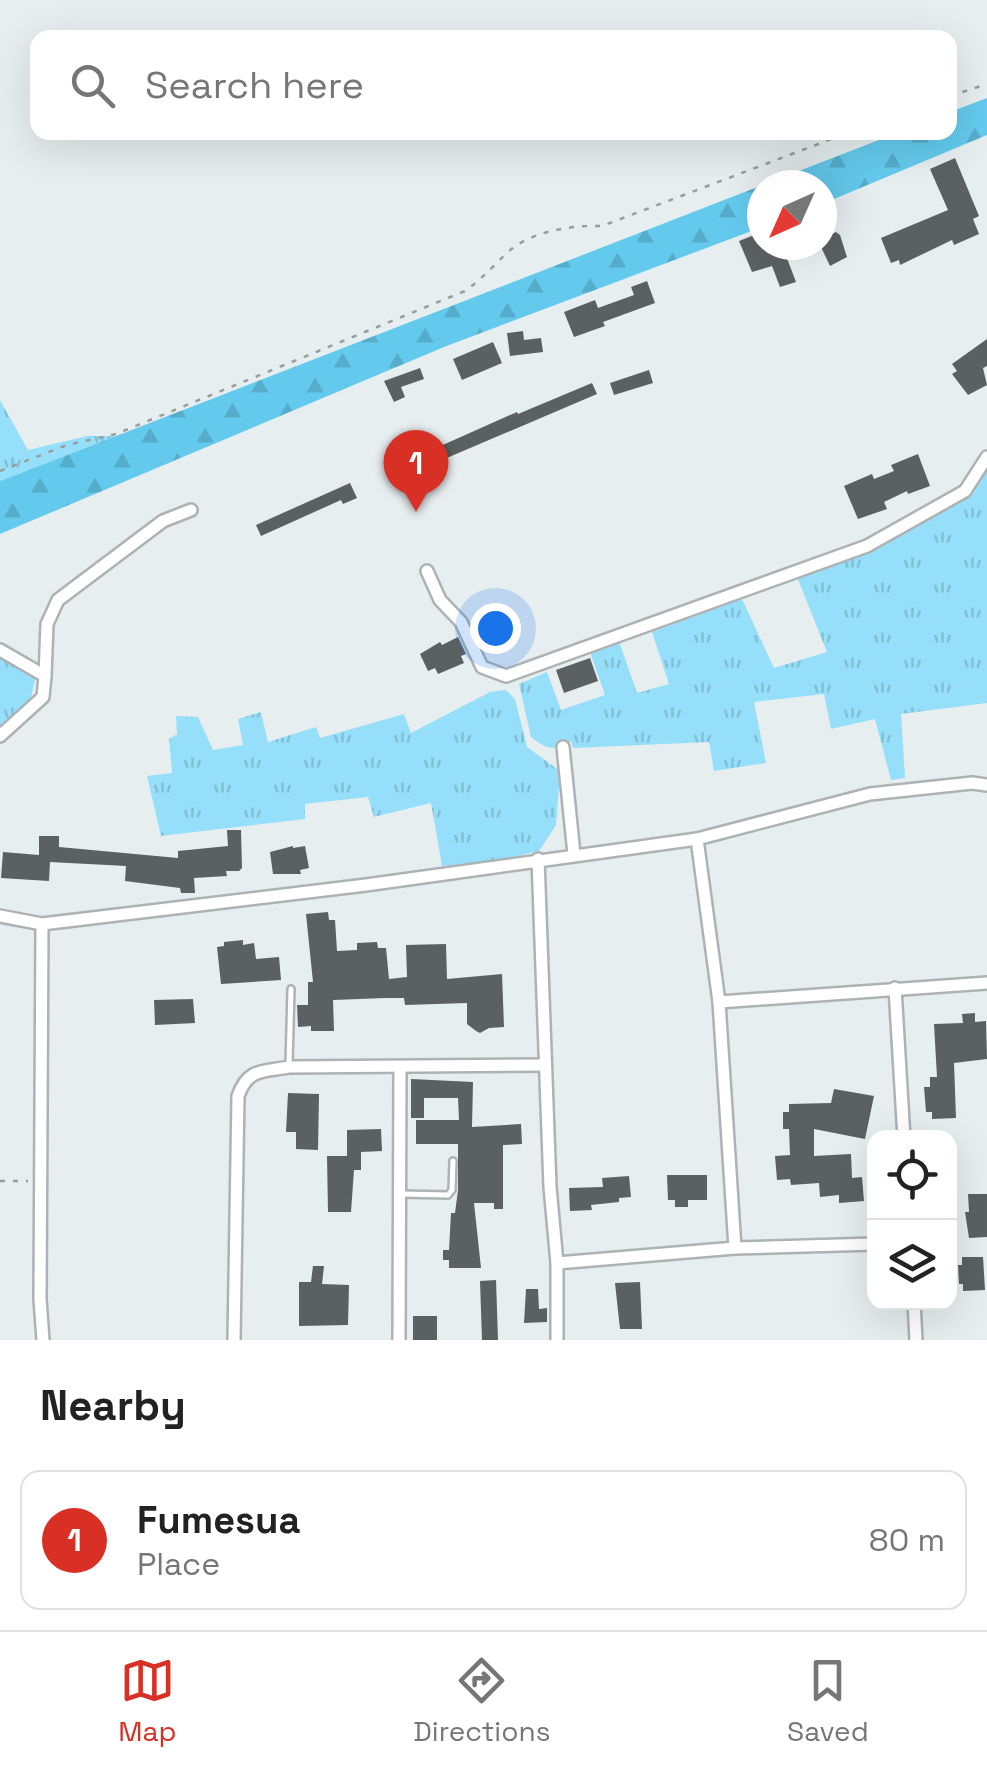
<!DOCTYPE html>
<style>
:root{--surface:#fff;--page:#f6f6f6;--text:#222;--muted:#767676;--line:#e0e0e0;--accent:#d93025}
body{margin:0;font-family:"Space Grotesk",sans-serif;background:var(--page);color:var(--text)}
.controls{position:absolute;right:30px;bottom:30px;display:grid;overflow:hidden;border-radius:20px;box-shadow:0 10px 40px #0002}
.controls button{width:90px;height:90px;display:grid;place-items:center;padding:0;border:0;border-bottom:2px solid var(--line);background:var(--surface);color:var(--text);font:50px sans-serif}
.compass{position:absolute;left:747px;top:170px;width:90px;height:90px;border-radius:50%;background:var(--surface);box-shadow:0 10px 40px #0002;rotate:225deg}
.you{position:absolute;left:495px;top:628px;width:35px;height:35px;margin:-25px;border:8px solid #fff;border-radius:50%;background:#1a73e8;box-shadow:0 0 0 15px #1a73e833}
.badge{display:grid;place-items:center;width:65px;height:65px;border-radius:50%;background:var(--accent);color:#fff;font-size:32px;font-weight:700}
.pin{position:absolute;translate:-50% -82px;filter:drop-shadow(0 2px 5px #0008)}
.pin::after{content:'';position:absolute;top:52px;width:35px;height:30px;background:inherit;clip-path:polygon(0 0,100% 0,50% 100%)}
.list{margin:0;padding:0;list-style:none}
h2{display:flex;justify-content:space-between;align-items:center;height:130px;margin:0;padding:0 40px;font-size:42px}
h2 small{font-size:32px;font-weight:400;color:var(--muted)}
.list li{display:grid;grid-template-columns:65px 1fr auto;gap:30px;align-items:center;box-sizing:border-box;height:140px;margin:0 20px 20px;padding:0 20px;border:2px solid var(--line);border-radius:20px}
.list b{display:block;font-size:38px;white-space:nowrap}
.list p{margin:0;font-size:32px;white-space:nowrap;color:var(--muted)}
.list em{font-size:32px;font-style:normal;color:var(--muted)}
.icon{flex:none;width:55px;height:55px;fill:none;stroke:currentColor;stroke-width:2;stroke-linecap:round;stroke-linejoin:round}
.map{position:relative;flex:none;width:987px;height:1340px;overflow:hidden}
.search{position:absolute;background:var(--surface);box-shadow:0 10px 40px #0002;left:30px;right:30px;top:30px;height:110px;display:flex;align-items:center;gap:25px;box-sizing:border-box;padding:0 35px;border-radius:20px;color:var(--muted);font-size:38px}
.sheet{height:290px;background:var(--surface)}
nav{display:flex;justify-content:space-around;align-items:center;box-sizing:border-box;height:140px;border-top:2px solid var(--line);background:var(--surface);font-size:28px;color:var(--muted)}
nav a{display:grid;justify-items:center;gap:5px}
nav .on{color:var(--accent)}
.map>svg:first-child{display:block}
</style>
<div class="map">
<svg width="987" height="1340" viewBox="0 0 987 1340">
<defs>
<pattern id="grass-tufts" width="24" height="20" patternUnits="userSpaceOnUse" patternTransform="scale(2.5)"><rect width="24" height="20" fill="#96dffa"/><path d="M3 7l-1-3M5 7V3M7 7l1-3M15 17l-1-3M17 17v-4M19 17l1-3" fill="none" stroke="#81bfd6"/></pattern>
<pattern id="forest-firs" width="22" height="20" patternUnits="userSpaceOnUse" patternTransform="scale(2.5)"><rect width="22" height="20" fill="#64caed"/><path d="M5 1l3.5 6h-7zM16 11l3.5 6h-7z" fill="#56adcb"/></pattern>
</defs>
<rect width="100%" height="100%" fill="#e7eef0"/>
<g fill="url(#grass-tufts)">
<polygon points="0,400 28,450 87,436 116,436 0,481"/>
<path d="M987 469V703L901 714 905 778 891 780 875 719 831 729 824 694 754 702 766 763 714 771 709 742 573 748 571 741C553 752 547 749 531 737L519 684 547 672 561 710 605 695 590 652 619 641 637 693 669 684 652 632 742 599 774 668 827 652 797 577 972 495Z"/>
<polygon points="0,656 36,675 30,702 0,726"/>
<polygon points="506,690 515,699 527,747 560,771 556,825 539,851 494,861 442,866 431,803 374,817 368,797 305,804 305,819 161,836 147,776 172,773 169,739 177,734 176,716 198,717 213,750 243,745 238,719 261,712 268,742 316,727 320,738 404,714 411,733 490,692"/>
</g>
<polygon fill="url(#forest-firs)" points="987,98 987,135 822,204 822,185 762,185 762,227 444,347 0,534 0,481 897,133 950,132 950,112"/>
<g fill="#5b6062">
<polygon points="955,158 979,216 973,219 979,234 954,245 952,240 900,265 899,260 891,263 881,238 948,210 930,169"/>
<polygon points="762,232 762,245 782,245 796,282 780,287 772,266 752,272 739,241"/>
<polygon points="836,232 840,235 847,257 830,266 822,249 822,239"/>
<polygon points="647,281 655,303 603,322 605,326 574,337 564,312 595,300 598,308 634,295 631,287"/>
<polygon points="523,331 524,340 541,338 543,352 510,356 507,333"/>
<polygon points="987,339 987,366 983,368 987,385 968,395 952,374 957,371 952,364"/>
<polygon points="493,342 502,363 462,380 453,359"/>
<polygon points="420,368 424,379 401,387 405,397 394,402 384,381"/>
<polygon points="649,370 653,383 614,395 610,383"/>
<polygon points="592,383 597,394 442,460 436,448 517,412 518,414"/>
<polygon points="918,454 930,486 908,494 907,491 884,502 887,509 858,519 844,486 872,474 874,479 894,471 891,465"/>
<polygon points="350,483 357,498 343,504 341,500 261,536 256,525"/>
<polygon points="458,637 466,654 461,656 464,663 438,674 435,668 428,671 420,654 440,642 442,645"/>
<polygon points="590,658 598,681 564,693 556,670"/>
<polygon points="227,830 241,830 242,868 239,871 226,871 227,876 194,878 195,893 181,893 180,888 125,881 126,866 50,862 49,881 1,878 3,852 39,855 39,836 59,836 59,847 178,858 178,851 228,846"/>
<polygon points="293,846 293,848 305,846 309,868 300,870 301,874 273,874 270,852"/>
<polygon points="328,912 329,920 335,920 337,951 357,950 357,943 377,942 378,948 386,948 389,979 407,977 406,945 446,944 447,979 502,974 504,1027 489,1028 480,1033 476,1031 467,1024 467,1003 405,1005 404,998 385,998 333,1000 334,1031 311,1031 311,1026 298,1027 297,1005 308,1005 308,982 313,982 306,914"/>
<polygon points="243,940 243,945 254,943 256,959 279,957 281,980 221,984 217,947 224,946 224,942"/>
<polygon points="193,999 195,1023 155,1025 154,1000"/>
<polygon points="975,1013 975,1022 986,1021 987,1059 954,1063 956,1118 932,1119 932,1112 926,1112 924,1087 930,1087 930,1077 937,1077 934,1024 963,1023 962,1014"/>
<polygon points="411,1079 473,1082 472,1127 521,1124 522,1144 503,1145 503,1209 494,1209 494,1203 474,1203 481,1268 449,1268 449,1260 443,1260 443,1250 449,1250 451,1213 455,1213 458,1190 458,1144 416,1144 416,1120 459,1120 458,1098 424,1098 424,1118 411,1118"/>
<polygon points="834,1089 874,1096 865,1139 814,1129 814,1156 851,1154 852,1178 862,1177 864,1201 839,1203 839,1195 820,1197 819,1183 791,1185 790,1179 777,1180 775,1156 790,1155 789,1129 783,1129 783,1112 789,1112 789,1104 831,1103"/>
<polygon points="288,1093 319,1094 318,1150 296,1149 296,1132 286,1132"/>
<polygon points="381,1129 382,1151 361,1152 361,1170 354,1170 351,1212 328,1212 327,1156 347,1156 347,1130"/>
<polygon points="667,1175 707,1175 707,1200 688,1200 688,1207 675,1207 675,1200 668,1200"/>
<polygon points="629,1176 631,1197 619,1198 619,1202 591,1205 592,1210 570,1211 569,1188 603,1187 602,1178"/>
<polygon points="968,1194 987,1194 987,1237 969,1238 965,1212 969,1212"/>
<polygon points="962,1257 983,1257 985,1290 963,1291 963,1284 959,1284 958,1265 962,1265"/>
<polygon points="313,1266 324,1266 322,1284 349,1285 348,1325 299,1326 299,1282 311,1282"/>
<polygon points="496,1280 498,1340 482,1340 480,1281"/>
<polygon points="640,1282 642,1329 620,1329 615,1283"/>
<polygon points="526,1289 538,1289 539,1309 547,1308 547,1322 524,1323"/>
<rect x="413" y="1316" width="24" height="24"/>
</g>
<g fill="none" stroke-linecap="round" stroke-linejoin="round">
<g stroke="#adb3b5" stroke-width="10">
<g id="lane">
<polyline points="289,1064 291,989"/>
<polyline points="402,1194 448,1195 452,1190 453,1161"/>
</g>
</g>
<g stroke="#adb3b5" stroke-width="16">
<g id="street">
<polyline points="427,571 440,600 461,622 482,667 506,676 867,546 965,491 987,457"/>
<polyline points="0,650 45,676 43,697 0,736"/>
<polyline points="45,676 47,624 58,600 163,521 191,510"/>
<polyline points="563,747 574,854"/>
<polyline points="697,839 719,1002 735,1248"/>
<polyline points="538,859 550,1187 557,1263 557,1340"/>
<polyline points="0,916 42,924 366,885 697,839 870,794 972,783 987,785"/>
<polyline points="42,924 40,1299 43,1340"/>
<polyline points="895,988 904,1138"/>
<polyline points="719,1002 987,983"/>
<polyline points="557,1263 735,1248 874,1244"/>
<polyline points="914,1302 916,1340"/>
<path d="M234 1340 238 1096C248 1068 262 1072 289 1067L545 1065"/>
<polyline points="399,1340 400,1068"/>
</g>
</g>
<g stroke="#989d9f" stroke-width="2.5" stroke-dasharray="5 8" stroke-linecap="butt">
<polyline points="950,96 987,84"/>
<path d="M0 471 67 445 116 434 465 291C482 279 493 266 508 252 531 231 572 225 602 226L850 132"/>
<polyline points="0,1181 28,1181"/>
</g>
<use href="#lane" stroke="#fff" stroke-width="5"/>
<use href="#street" stroke="#fff" stroke-width="11"/>
</g>
</svg>
<div class="controls">
<button><svg class="icon" aria-label="locate" viewBox="0 0 24 24"><circle cx="12" cy="12" r="6"/><path d="M12 2v4M12 18v4M2 12h4M18 12h4"/></svg></button>
<button><svg class="icon" aria-label="layers" viewBox="0 0 24 24"><path d="M12 4l9 5-9 5-9-5zM3 14l9 5 9-5"/></svg></button>
</div>
<svg class="compass" viewBox="-18 -18 36 36"><path d="M0-13l5 13h-10z" fill="#e53935"/><path d="M0 13l5-13h-10z" fill="#767676"/></svg>
<div class="you"></div>
<div class="pin badge" style="left:416px;top:512px">1</div>
<div class="search"><svg class="icon" aria-label="search" viewBox="0 0 24 24"><circle cx="10" cy="10" r="6"/><path d="M15 15l6 6"/></svg>Search here</div>
</div>
<section class="sheet">
<h2>Nearby<small></small></h2>
<ul class="list">
<li><span class="badge">1</span><div><b>Fumesua</b><p>Place</p></div><em>80 m</em></li>
</ul>
</section>
<nav>
<a class="on"><svg class="icon" aria-label="map" viewBox="0 0 24 24"><path d="M3 6l6-2 6 2 6-2v14l-6 2-6-2-6 2zM9 4v14M15 6v14"/></svg>Map</a>
<a><svg class="icon" aria-label="directions" viewBox="0 0 24 24"><path d="M12 3l9 9-9 9-9-9zM9 14v-3h6M13 9l2 2-2 2"/></svg>Directions</a>
<a><svg class="icon" aria-label="saved" viewBox="0 0 24 24"><path d="M7 4h10v16l-5-4-5 4z"/></svg>Saved</a>
</nav>
